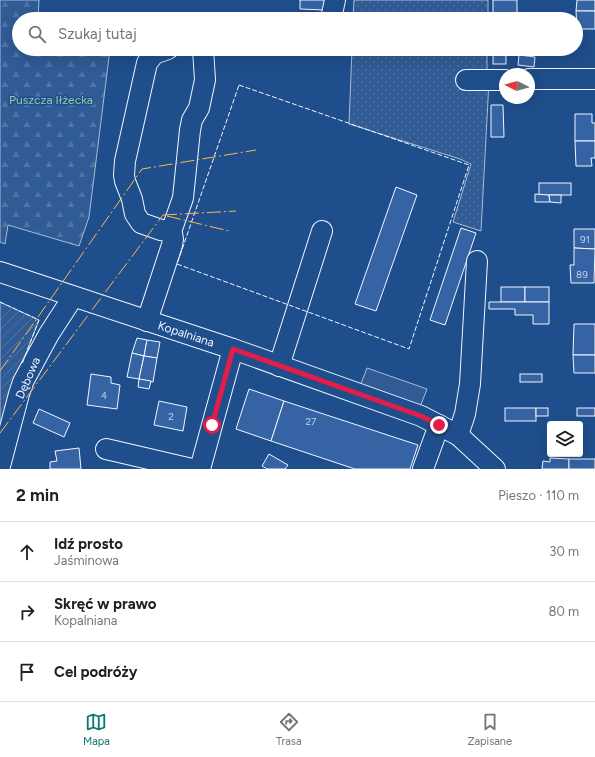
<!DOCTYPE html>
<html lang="pl">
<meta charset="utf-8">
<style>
:root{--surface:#fff;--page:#f2f2f2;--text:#202124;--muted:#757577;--line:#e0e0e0;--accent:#0f766e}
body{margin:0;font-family:Figtree,sans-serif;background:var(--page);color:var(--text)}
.controls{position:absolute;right:12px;bottom:12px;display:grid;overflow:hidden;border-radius:4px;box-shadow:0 4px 16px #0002}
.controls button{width:36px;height:36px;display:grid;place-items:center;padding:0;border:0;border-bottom:1px solid var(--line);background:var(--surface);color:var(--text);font:20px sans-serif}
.compass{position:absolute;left:499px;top:68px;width:36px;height:36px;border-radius:50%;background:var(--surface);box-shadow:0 4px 16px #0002;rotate:276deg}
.stop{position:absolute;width:12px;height:12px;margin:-9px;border:3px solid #e11d48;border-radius:50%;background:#fff}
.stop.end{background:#e11d48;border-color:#fff;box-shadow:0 1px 4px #0008}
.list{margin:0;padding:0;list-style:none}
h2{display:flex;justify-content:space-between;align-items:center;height:52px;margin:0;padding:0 16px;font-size:17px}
h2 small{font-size:13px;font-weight:400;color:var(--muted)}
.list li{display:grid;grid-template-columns:26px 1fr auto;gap:12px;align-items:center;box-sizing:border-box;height:60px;padding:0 16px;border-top:1px solid var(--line)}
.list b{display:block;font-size:15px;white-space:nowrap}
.list p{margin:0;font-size:13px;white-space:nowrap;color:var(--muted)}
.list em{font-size:13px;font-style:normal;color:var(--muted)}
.icon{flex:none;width:22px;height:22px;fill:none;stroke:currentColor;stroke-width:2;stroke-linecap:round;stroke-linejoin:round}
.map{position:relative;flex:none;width:595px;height:469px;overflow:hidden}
.search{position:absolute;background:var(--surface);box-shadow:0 4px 16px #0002;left:12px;right:12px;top:12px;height:44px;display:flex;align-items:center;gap:10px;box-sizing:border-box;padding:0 14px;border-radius:22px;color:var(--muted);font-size:15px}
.sheet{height:232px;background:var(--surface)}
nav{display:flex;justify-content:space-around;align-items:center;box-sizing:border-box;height:56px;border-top:1px solid var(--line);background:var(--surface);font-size:11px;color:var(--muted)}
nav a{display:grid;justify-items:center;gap:2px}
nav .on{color:var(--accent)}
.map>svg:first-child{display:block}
</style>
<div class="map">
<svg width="595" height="469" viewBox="0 0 595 469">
<defs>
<pattern id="grass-dots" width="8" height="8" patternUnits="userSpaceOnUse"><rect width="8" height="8" fill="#305b95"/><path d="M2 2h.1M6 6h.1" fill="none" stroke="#4e73a5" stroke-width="1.8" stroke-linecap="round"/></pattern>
<pattern id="forest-firs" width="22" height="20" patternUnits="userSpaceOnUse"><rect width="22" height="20" fill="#305b95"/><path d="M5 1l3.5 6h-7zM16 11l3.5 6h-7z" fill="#4e73a5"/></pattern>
<pattern id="garden-furrows" width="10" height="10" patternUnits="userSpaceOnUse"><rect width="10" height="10" fill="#305b95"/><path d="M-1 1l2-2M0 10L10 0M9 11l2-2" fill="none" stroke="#4e73a5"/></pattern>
</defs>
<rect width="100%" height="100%" fill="#1f4e8c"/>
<g fill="url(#grass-dots)" stroke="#a8bbd7">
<polygon points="354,0 488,0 488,19 353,19"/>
<polygon points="352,49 487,49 487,78 489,81 481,231 453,222 471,164 460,159 349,124"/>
</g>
<polygon fill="url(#forest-firs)" stroke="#a8bbd7" points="0,0 39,0 38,19 19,19 19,49 110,49 89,217 79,246 8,225 5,244 0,242"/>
<polygon fill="url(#garden-furrows)" stroke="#a8bbd7" points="0,302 39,320 14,384 0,439"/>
<polygon fill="#305b95" stroke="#a8bbd7" points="367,368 427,389 418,412 358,391"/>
<g fill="#3563a3" stroke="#f2f6ff">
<polygon points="300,0 327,0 326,10 300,9"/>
<rect x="493" y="0" width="24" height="14"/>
<polygon points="577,0 595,0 595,11 576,11"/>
<polygon points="576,11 595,11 595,29 577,29"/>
<polygon points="506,13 506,19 493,19 493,14"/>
<rect x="493" y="49" width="13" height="15"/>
<polygon points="519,55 535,57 534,67 518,65"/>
<polygon points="491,105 503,105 504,137 491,137"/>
<polygon points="575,114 592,114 592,123 595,123 595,141 575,141"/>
<polygon points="575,141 595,141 595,158 591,158 592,166 576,166"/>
<rect x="539" y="183" width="32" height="12"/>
<polygon points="396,187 417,195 376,311 355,304"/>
<polygon points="535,194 549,195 550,202 535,202"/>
<polygon points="549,195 561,195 561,203 550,202"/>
<polygon points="461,228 476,233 445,325 430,320"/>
<polygon points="574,229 595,229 595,249 574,248"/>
<polygon points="574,248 595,249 594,283 571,283 570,265 574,265"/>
<rect x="501" y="287" width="24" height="15"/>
<rect x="525" y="287" width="24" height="15"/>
<polygon points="489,302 549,302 549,324 533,324 533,315 515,315 515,309 489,309"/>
<polygon points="574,324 595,324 595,355 573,355"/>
<polygon points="137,338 147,340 144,356 132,353"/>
<polygon points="147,340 160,342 157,358 144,356"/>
<polygon points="132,353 144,356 139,379 127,377"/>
<polygon points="573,355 595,355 595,373 574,373"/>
<polygon points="144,356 157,358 153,382 139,379"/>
<polygon points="91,374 111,377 111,383 120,385 117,409 87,405"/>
<rect x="520" y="374" width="22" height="8"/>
<polygon points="139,379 151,381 149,389 138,387"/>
<polygon points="249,389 284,401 271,441 236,429"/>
<polygon points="159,401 187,407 183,431 154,425"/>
<polygon points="284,401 418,445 410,469 355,469 271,441"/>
<rect x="505" y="408" width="31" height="13"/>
<rect x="536" y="408" width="12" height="8"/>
<rect x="577" y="408" width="18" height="8"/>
<polygon points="39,409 70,423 64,437 33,423"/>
<polygon points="79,448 81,469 50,469 50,462 57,461 55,451"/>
<polygon points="269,454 288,465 285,469 267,469 262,466"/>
<polygon points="550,458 569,459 569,469 542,469 543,461 550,462"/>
<rect x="569" y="459" width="26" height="10"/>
</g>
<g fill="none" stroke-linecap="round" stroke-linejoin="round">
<g stroke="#f2f6ff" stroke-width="22">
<g id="minor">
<polyline points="331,19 335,0"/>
<polyline points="168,49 154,54 147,63 125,161 124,175 125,181 132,199 135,214 141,223 161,230 169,231 173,226 183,198 190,130 192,120 199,108 205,80 203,49"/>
<polyline points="529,79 595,79"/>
<polyline points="466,80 505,80"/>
<polyline points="0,272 233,349 421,416 458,435 495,469"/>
<polyline points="147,321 172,245 173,239 171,228"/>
<polyline points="279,366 322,231"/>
<polyline points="458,435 465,414 470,384 477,261"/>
<polyline points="106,449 192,469"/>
<polyline points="0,466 19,394 23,382 49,334 73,297"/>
<polyline points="200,469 233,349"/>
<polyline points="423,469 439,425"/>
</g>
</g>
<use href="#minor" stroke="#1f4e8c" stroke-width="20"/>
<g stroke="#f2f6ff" stroke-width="1" stroke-dasharray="5 2" stroke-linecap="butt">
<polygon points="239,85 469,165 409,349 177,264"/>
<polyline points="0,302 39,320 22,364"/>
</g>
<g stroke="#ffb74d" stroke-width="1" stroke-dasharray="14 3 2 3" stroke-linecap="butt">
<polyline points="163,215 236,211"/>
<polyline points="167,216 229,231"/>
<polyline points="0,371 142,169 256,150"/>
<polyline points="0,433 163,215"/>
</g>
</g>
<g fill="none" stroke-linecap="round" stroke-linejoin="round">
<polyline stroke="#e11d48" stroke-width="5" points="212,425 233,349 421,416 439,425"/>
</g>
<g text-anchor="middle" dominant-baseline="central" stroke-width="3" stroke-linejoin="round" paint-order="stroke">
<g font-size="10" fill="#c3d1e8">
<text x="585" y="239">91</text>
<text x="582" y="274">89</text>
<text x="104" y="395">4</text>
<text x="171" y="416">2</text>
<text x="311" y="421">27</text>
</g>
<g font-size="12" fill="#97c8a6" stroke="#1f4e8c">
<text x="51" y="100">Puszcza Iłżecka</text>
</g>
<g font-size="12" fill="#f2f6ff" stroke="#1f4e8c">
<text transform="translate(186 334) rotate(18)">Kopalniana</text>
<text transform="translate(28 378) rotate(-66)">Dębowa</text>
</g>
</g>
</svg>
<div class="controls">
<button><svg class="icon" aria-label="layers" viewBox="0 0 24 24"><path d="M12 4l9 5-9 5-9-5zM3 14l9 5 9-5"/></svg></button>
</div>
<svg class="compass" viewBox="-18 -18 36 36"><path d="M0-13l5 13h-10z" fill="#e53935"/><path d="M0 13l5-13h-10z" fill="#757577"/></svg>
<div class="stop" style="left:212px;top:425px"></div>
<div class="stop end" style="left:439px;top:425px"></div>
<div class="search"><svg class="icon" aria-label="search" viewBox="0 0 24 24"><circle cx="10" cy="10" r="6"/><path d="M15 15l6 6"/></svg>Szukaj tutaj</div>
</div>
<section class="sheet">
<h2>2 min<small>Pieszo · 110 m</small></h2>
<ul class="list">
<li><svg class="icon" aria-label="ahead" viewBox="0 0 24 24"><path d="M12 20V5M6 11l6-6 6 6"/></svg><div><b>Idź prosto</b><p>Jaśminowa</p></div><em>30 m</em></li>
<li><svg class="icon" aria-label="right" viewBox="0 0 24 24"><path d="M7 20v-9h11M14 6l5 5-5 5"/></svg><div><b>Skręć w prawo</b><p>Kopalniana</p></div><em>80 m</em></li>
<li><svg class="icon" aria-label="arrive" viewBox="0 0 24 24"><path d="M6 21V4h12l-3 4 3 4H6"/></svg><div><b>Cel podróży</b></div></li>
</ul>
</section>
<nav>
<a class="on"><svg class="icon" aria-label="map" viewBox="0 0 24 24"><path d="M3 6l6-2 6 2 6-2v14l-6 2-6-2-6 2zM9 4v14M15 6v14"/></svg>Mapa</a>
<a><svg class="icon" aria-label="directions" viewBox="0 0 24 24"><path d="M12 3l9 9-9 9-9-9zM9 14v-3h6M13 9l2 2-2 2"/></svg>Trasa</a>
<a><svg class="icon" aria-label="saved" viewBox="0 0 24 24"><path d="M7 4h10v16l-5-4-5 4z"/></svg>Zapisane</a>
</nav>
